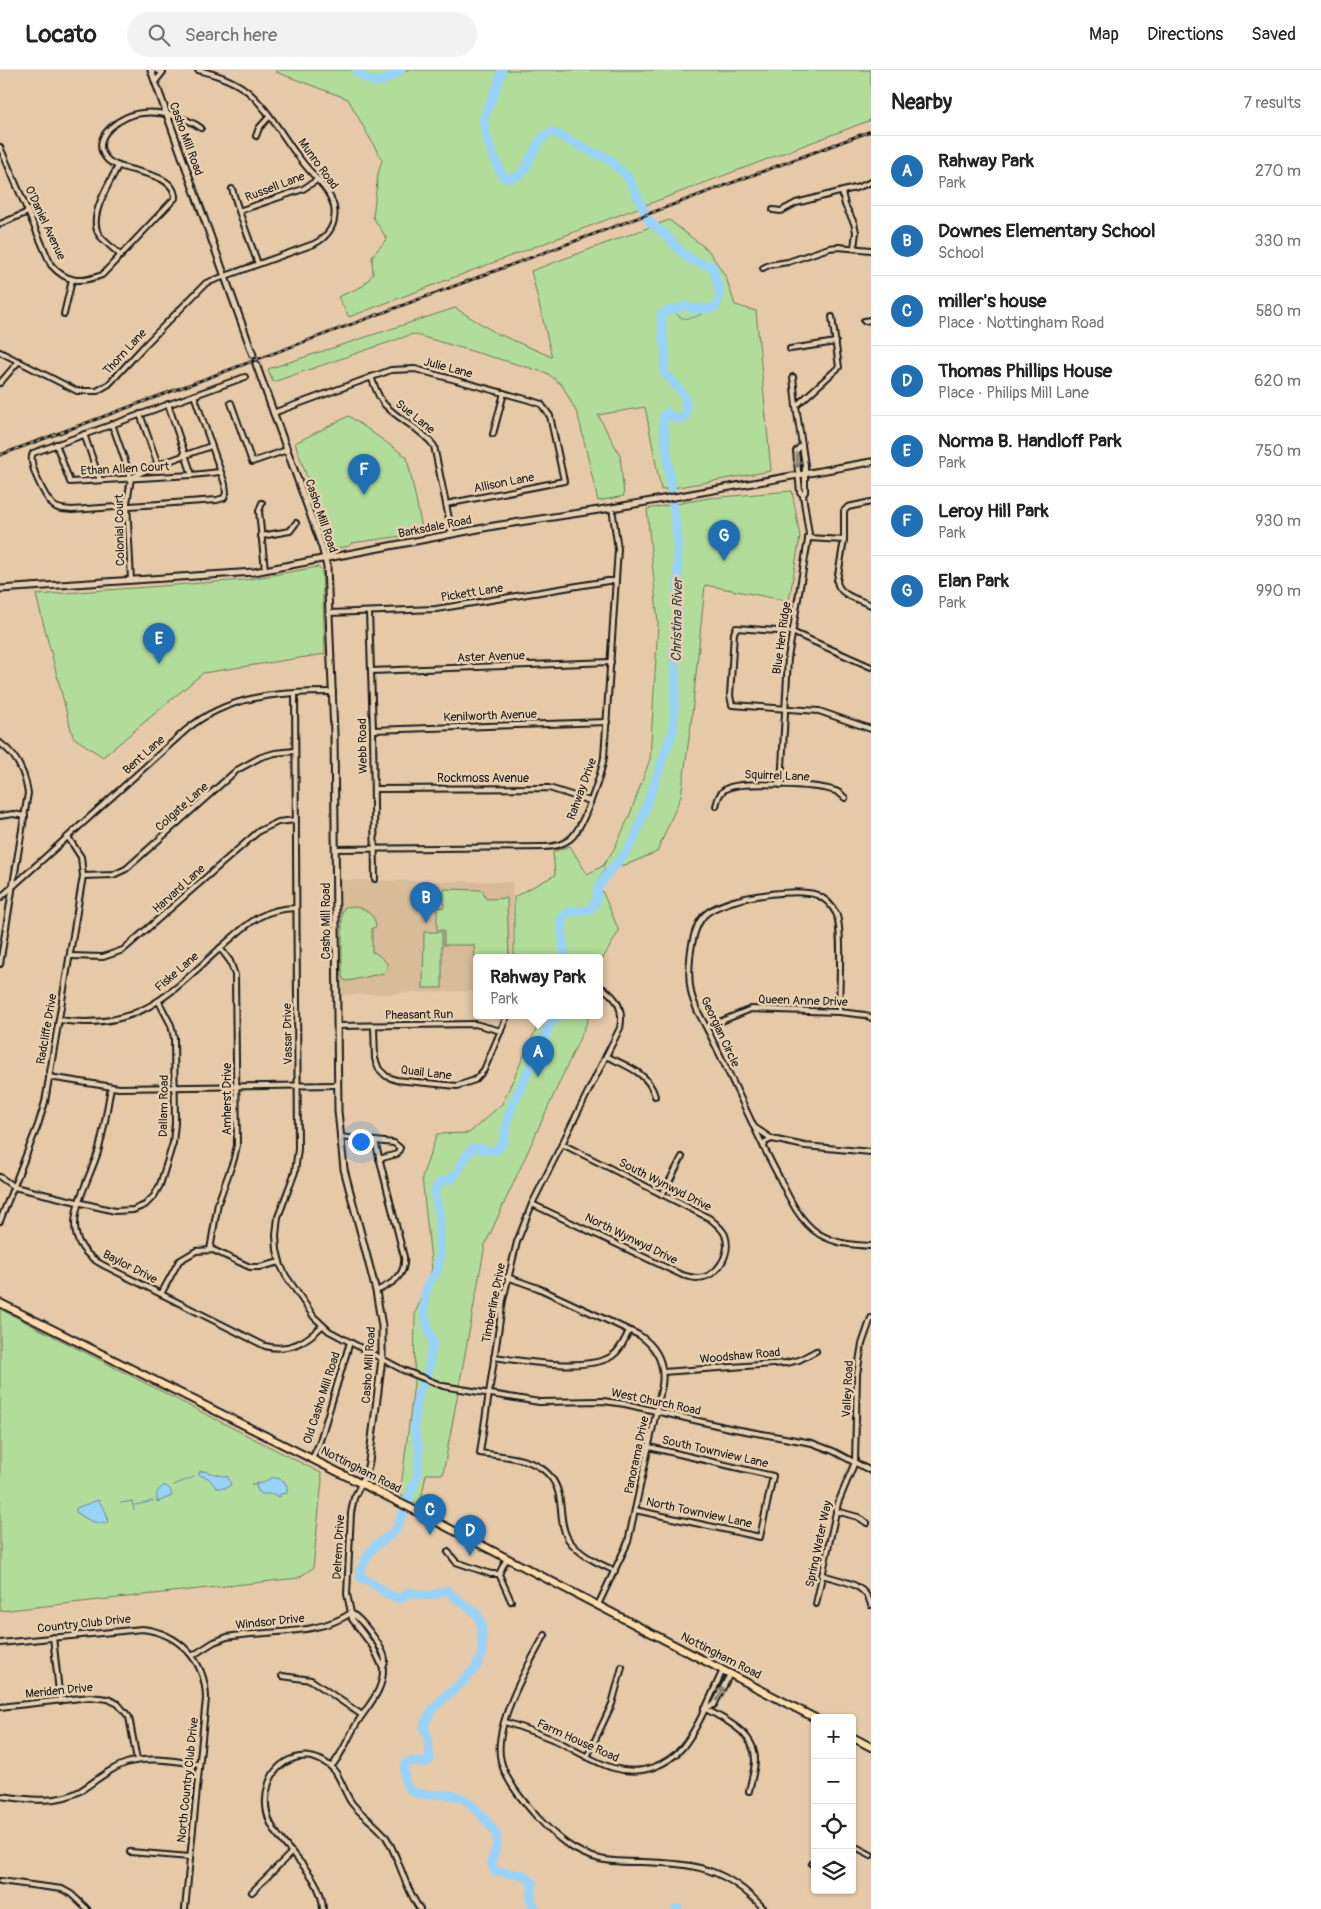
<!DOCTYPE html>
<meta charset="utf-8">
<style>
:root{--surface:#fff;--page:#f2f2f2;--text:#222;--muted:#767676;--line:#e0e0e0;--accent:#1f6fb2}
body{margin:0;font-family:Pangolin,sans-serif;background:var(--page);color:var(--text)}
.controls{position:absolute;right:15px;bottom:15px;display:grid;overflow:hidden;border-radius:5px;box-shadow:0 1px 4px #0004}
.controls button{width:45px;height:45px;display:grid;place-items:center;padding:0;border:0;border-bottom:1px solid var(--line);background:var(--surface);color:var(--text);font:25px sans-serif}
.you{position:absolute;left:360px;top:1071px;width:18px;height:18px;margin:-12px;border:4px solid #fff;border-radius:50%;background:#1a73e8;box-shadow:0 0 0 8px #1a73e833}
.badge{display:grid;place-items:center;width:32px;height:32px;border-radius:50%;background:var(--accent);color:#fff;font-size:16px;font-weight:700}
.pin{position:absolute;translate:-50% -41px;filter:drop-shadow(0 1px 2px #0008)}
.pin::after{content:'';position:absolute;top:26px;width:18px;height:15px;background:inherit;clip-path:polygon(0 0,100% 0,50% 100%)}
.popup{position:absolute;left:473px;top:884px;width:130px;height:65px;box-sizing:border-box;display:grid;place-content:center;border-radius:5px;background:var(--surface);filter:drop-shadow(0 1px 4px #0005);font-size:16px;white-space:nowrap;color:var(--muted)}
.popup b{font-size:19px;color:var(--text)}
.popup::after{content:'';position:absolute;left:50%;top:100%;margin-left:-10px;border:10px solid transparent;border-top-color:var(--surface)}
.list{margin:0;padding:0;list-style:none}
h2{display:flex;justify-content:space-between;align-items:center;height:65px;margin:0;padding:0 20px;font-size:21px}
h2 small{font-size:16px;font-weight:400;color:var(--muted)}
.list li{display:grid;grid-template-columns:32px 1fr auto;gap:15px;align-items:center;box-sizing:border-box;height:70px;padding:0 20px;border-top:1px solid var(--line)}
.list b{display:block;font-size:19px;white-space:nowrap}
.list p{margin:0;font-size:16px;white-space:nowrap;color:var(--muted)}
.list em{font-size:16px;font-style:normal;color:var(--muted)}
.icon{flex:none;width:28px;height:28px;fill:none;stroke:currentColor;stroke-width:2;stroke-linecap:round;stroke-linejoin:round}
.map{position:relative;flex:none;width:871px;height:1839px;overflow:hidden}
header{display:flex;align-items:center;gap:30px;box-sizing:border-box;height:70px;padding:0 25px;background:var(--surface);border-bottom:1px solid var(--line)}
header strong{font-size:24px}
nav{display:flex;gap:28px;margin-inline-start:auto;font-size:18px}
.search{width:350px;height:45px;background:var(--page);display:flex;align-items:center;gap:12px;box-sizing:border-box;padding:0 18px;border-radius:28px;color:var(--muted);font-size:19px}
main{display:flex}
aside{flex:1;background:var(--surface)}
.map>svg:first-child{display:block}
</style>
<header>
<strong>Locato</strong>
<div class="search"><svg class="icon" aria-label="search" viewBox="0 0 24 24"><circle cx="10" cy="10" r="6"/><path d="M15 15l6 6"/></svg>Search here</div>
<nav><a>Map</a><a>Directions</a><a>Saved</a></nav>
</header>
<main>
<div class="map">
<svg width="871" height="1839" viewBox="0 0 871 1839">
<rect width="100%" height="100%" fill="#e5c9a8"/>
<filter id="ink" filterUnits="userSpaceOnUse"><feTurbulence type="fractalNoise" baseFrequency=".02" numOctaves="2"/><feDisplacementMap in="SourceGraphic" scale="10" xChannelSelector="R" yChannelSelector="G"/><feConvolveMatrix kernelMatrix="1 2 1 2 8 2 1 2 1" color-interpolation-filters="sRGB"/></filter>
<g filter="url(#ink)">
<polygon fill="#d8bb99" points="340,810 512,812 512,888 477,888 477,919 473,921 341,925"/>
<g fill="#b2dc99" stroke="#677c5a">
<polygon points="276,0 871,0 871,50 349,247 338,227 363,216 373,204 372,186 387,169 373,147 378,104 382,90 348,29 276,2"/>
<polygon points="669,150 708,180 726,207 735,235 756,241 771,401 661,420 645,337 598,345 620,385 624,426 598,431 578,345 562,315 547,303 413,264 273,312 268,299 455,238 496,263 552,287 531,201"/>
<polygon points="349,346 407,387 423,463 352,473 349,476 332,479 295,373"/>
<polygon points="792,421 800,467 789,531 705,515 691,654 681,726 657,782 628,794 605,799 598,811 619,861 599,895 599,888 514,888 514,827 555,805 553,782 570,776 587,804 603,796 614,779 629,747 650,689 658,553 647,439 709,428"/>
<polygon points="318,497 322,502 325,584 203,603 103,687 73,667 36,525 244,510"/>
<polygon points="444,819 482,820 486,829 507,828 509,888 475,889 474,875 444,875 444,860 437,860 437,838 444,837"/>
<path d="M345 837C358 835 375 841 376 857L372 858V882L376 883 387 893V899L384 903 348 911 344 910 342 906V842Z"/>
<polygon points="424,862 442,862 442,918 423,918"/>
<polygon points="542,946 587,946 588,950 485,1175 443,1404 426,1404 420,1436 400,1425 414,1314 415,1244 432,1199 422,1107 437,1064 469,1063 502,1034"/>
<polygon points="0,1239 321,1403 322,1410 313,1498 298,1508 0,1541"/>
</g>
<g fill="#99d3f9" stroke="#678aa1">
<polygon points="203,1401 228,1407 231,1415 226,1418 217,1418 208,1408 199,1405 199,1402"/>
<polygon points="271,1408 277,1408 284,1411 287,1416 287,1423 280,1424 280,1427 273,1424 262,1424 258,1421 256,1415 251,1414 263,1413"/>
<polygon points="163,1416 166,1416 170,1419 172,1426 157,1432 157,1422"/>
<polygon points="98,1430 106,1442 108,1450 106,1454 90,1451 76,1442 76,1438"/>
</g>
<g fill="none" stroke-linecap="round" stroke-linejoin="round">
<g stroke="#678aa1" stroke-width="1">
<path d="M674 241C681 254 699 248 707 239"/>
<polyline points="174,1415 194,1407"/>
<polyline points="121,1433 132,1431 134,1440"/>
<polyline points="135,1435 153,1431"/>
</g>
<g stroke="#99d3f9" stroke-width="9">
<path d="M356 0C373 18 384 13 401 0"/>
<path d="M502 0C499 17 489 32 484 48 481 58 498 99 504 108 534 113 530 64 553 62L592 82 607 88 628 107 650 153 664 163 679 180 691 190 713 197C716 211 725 226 714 238L692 239 686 236 667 241 661 245 663 269 666 283 664 302C676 317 691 325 685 347L680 349 673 347 667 342 664 345 663 353 677 464 679 560 673 582 676 607 673 661 634 770 619 791 610 800 598 818 596 832 590 840 567 842 561 848 565 888"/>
<path d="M537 1839C527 1833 532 1823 533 1813L523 1805 495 1801C486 1790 499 1781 497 1768 495 1758 474 1736 465 1730 441 1714 399 1743 405 1694L413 1691 425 1693 430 1690 428 1669 424 1656C432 1628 471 1614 481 1587 483 1581 482 1574 482 1568 482 1561 482 1551 477 1545 468 1535 456 1531 448 1520L429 1526 408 1522 401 1528C385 1527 376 1512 361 1508L360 1500 370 1482 376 1475 389 1466 397 1458 418 1404 419 1378 414 1359 418 1324 428 1302 433 1273 424 1243 425 1223 430 1211 437 1201 440 1187 439 1160 440 1146 434 1122 439 1113 453 1108 471 1079 479 1078 488 1081 496 1080 503 1073 510 1040 551 953 559 946"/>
<polyline points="676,1839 678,1839"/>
</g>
<g stroke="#1c1c1c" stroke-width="8">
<g id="minor">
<polyline points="155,12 163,2 156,0"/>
<polyline points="256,66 259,58 269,47"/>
<path d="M0 77 51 195C67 213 81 213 102 205L175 128C175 99 118 104 106 88 88 66 124 44 142 43 160 41 186 47 201 58"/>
<path d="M118 96C110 113 86 148 100 166 106 173 114 179 121 186"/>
<polyline points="232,119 239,141"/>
<polyline points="842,122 845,135 854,153 856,162 854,178"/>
<polyline points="773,140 781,141 796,133 859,117 871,112"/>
<polyline points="0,154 28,142"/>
<polyline points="258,194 239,141 303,119 317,110"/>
<polyline points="763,198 769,195 788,192 829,178 838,177 871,180"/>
<polyline points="64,244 72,210"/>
<polyline points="864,251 871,250"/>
<polyline points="790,279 836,272"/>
<path d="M0 282 77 321H97L109 314 146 274 206 213 314 174C328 167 337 154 334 137 330 119 311 104 301 90 283 68 269 39 247 21 233 10 215 4 198 0"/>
<path d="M371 307C375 316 378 328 385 335 400 351 422 359 434 376L452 463"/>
<polyline points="793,307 796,336"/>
<polyline points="0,313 19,291"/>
<path d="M194 325 225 414 226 423 224 428 217 430 72 440C65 439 58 440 53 435 45 427 27 393 33 383L245 307"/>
<polyline points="231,333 252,392 287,380"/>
<polyline points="168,334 192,405"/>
<polyline points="273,343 391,300 415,299 529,330 541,334 550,346 564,411 446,434"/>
<polyline points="140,344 158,395"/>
<polyline points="112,354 131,408"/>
<polyline points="84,364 100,410"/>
<polyline points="493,364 504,323"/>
<polyline points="56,374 70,412 192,405 220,402"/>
<polyline points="803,425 805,422 805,395 796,336 839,297 832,247"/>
<path d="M871 432 848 437 844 441V470L837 511C838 525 860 530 871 535"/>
<polyline points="262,433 259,441 265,500"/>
<polyline points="261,466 290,461 296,453"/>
<polyline points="808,468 844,470"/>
<polyline points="131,510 127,433 131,408 152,397 211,376"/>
<polyline points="369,542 373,660 375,809"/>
<polyline points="329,543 436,539 608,511 616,511"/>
<polyline points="871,597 792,562 736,558 734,563 730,626 732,635 819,641 871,659"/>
<polyline points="371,601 611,592"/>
<polyline points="295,623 298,1079 295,1102 278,1147 276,1165 277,1180 281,1196 286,1206 314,1247 329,1261 403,1300 443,1316 539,1332 603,1331 625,1334 729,1358 812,1373 833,1381 871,1401"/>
<polyline points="373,660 607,652"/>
<path d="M0 673C17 685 25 703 28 723L0 894"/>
<polyline points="781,715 788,588 809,464 803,425 800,422 796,381 802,375"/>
<polyline points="374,719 549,718 590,731"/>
<path d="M716 736C718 728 720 721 728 718 741 711 817 715 832 720 838 721 841 724 845 728"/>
<polyline points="0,746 13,744 25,746"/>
<path d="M335 779 544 777C553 777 562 775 570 769 583 759 601 705 604 687L618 479 612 438"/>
<polyline points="83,806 113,805 126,799 237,700 261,687 275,683 295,681"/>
<path d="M0 828 186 660C228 625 279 622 333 622"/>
<polyline points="70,886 103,887 123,880 259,761 278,752 296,750"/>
<path d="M602 918C617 927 624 939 620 958L532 1134 517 1172 503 1230 480 1383C514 1388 555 1388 560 1431 562 1444 561 1457 568 1469 579 1485 598 1493 615 1501"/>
<path d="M839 942C839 921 843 859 836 843 832 836 825 828 817 825 794 817 716 828 702 848 690 864 687 903 691 922 692 928 695 934 697 940 727 994 749 1051 778 1105 788 1126 799 1151 819 1164 836 1174 853 1175 871 1176"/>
<path d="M59 950C141 962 171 922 227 872 251 851 263 839 296 838"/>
<polyline points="337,956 475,954 501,961"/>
<polyline points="374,956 375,989 379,999 386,1006 396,1010 457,1016 475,1010 484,1000 507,946"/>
<polyline points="707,957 751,939 839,942 865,945 871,948"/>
<path d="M606 986C626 996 648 1002 655 1026"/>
<polyline points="49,1007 119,1018 337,1015"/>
<path d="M111 1017C107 1039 104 1061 98 1082 85 1123 51 1167 103 1195L265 1276C289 1282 306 1272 322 1256"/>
<polyline points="754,1057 772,1069 765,1072 764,1078"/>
<path d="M340 1067 375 1071 404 1187C406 1206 392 1214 376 1221"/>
<polyline points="772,1069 805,1076 871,1082"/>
<polyline points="375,1071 394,1073 400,1078 397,1084 379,1089"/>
<polyline points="0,1107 14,1117 115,1141 133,1140 145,1135 154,1126 160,1115 173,1073 175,1053 174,968 171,955 159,932"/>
<polyline points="662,1125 682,1087"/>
<path d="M532 1134 682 1205C686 1206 692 1208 697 1208 717 1208 732 1184 725 1165 722 1158 715 1153 709 1148L562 1074"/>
<polyline points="0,1151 38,1055 45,1032 83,806 81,787 68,767"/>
<polyline points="210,1180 218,1133 234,1089 237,1075 235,905 230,891 220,878"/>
<path d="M507 1207 538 1218 639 1265C657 1277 665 1294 662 1315L628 1472 598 1535"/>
<polyline points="161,1224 179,1191 196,1181 213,1180 250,1197 260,1197 280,1192"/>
<path d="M494 1287C521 1291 589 1302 612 1286 621 1280 624 1270 629 1261"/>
<polyline points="663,1302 786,1293 799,1290 816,1281"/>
<polyline points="312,1389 319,1374 350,1272"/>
<polyline points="635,1440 760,1467 773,1406 649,1377"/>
<polyline points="836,1441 858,1447 867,1453"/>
<polyline points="448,1482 456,1492 491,1504 499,1504 507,1488"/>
<polyline points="499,1504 511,1531"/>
<path d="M822 1505C841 1511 866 1513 871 1535"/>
<polyline points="816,1534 838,1433 855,1392 857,1304 862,1274 871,1248"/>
<path d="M351 1543C362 1549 384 1578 385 1590 385 1592 384 1596 383 1598L373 1577 352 1549Z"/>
<path d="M545 1565C528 1595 492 1657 501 1691 506 1712 524 1732 538 1748 556 1767 574 1783 600 1789 613 1792 628 1792 642 1792 695 1794 726 1797 764 1839"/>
<polyline points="53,1567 60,1631"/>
<path d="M0 1573 142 1559C179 1563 206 1591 206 1629L185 1839"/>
<path d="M192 1586 214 1572 227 1567C267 1560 317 1566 351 1543L347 1524 351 1443 354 1428 361 1414"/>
<polyline points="282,1606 311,1610 362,1645"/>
<polyline points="0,1637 90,1627 108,1629 118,1634 129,1647 137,1690"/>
<path d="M704 1638C725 1650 755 1662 755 1690 755 1700 751 1711 749 1721"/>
<polyline points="704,1638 714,1635 730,1604"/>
<path d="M505 1652C523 1658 541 1664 559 1672 589 1687 619 1710 654 1697 665 1693 675 1686 682 1678 699 1657 711 1625 723 1600"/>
<polyline points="587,1687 612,1634 622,1597"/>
<path d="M331 1697C344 1682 347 1669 357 1653 368 1635 384 1621 383 1598"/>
<path d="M0 1726C27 1729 55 1735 80 1721 96 1711 111 1697 130 1692 152 1686 177 1692 199 1694"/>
<polyline points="852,1775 871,1785"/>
<polyline points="130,1782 190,1787"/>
<polyline points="812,1794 815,1790"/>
<polyline points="0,1811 62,1819 71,1824 87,1839"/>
<polyline points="252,1822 292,1782"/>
<path d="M323 1839C321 1788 250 1770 269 1713 273 1702 281 1693 292 1689 302 1685 314 1686 324 1692 340 1700 342 1719 351 1732 361 1746 376 1753 386 1767 400 1789 404 1817 420 1839"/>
</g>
</g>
<g stroke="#1c1c1c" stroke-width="9">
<g id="tertiary">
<polyline points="151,0 253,285"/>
<polyline points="256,294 322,477 327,497 334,663 338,1041 344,1099 376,1221 382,1256 382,1289 369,1392 366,1405 361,1413"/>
<polyline points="0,519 254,502 494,456 612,438 871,392"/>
</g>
</g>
<g stroke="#1c1c1c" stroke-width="10">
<g id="primary">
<polyline points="0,1233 412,1439 815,1648"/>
<polyline points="852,1667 871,1677"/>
</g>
</g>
<use href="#minor" stroke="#e8cfb0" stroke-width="4"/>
<use href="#tertiary" stroke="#e8cfb0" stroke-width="5"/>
<use href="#primary" stroke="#fddcac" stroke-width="6"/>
<g stroke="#1c1c1c" stroke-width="3">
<polyline id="rail" points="0,385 871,61"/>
</g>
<use href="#rail" stroke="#e8cfb0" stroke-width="1" stroke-dasharray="4" stroke-linecap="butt"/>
</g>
<defs><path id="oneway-shaft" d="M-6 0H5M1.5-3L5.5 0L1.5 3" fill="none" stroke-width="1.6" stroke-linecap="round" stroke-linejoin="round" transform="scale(1.25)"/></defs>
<g stroke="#8c7e6d">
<use href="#oneway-shaft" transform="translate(797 390) rotate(86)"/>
<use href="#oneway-shaft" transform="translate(720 1624) rotate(-63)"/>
</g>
</g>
<g text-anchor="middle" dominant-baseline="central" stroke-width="5" stroke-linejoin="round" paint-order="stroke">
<g font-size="12" fill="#1c1c1c" stroke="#e8cfb0">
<text transform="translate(186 69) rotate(70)">Casho Mill Road</text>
<text transform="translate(318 94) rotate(54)">Munro Road</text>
<text transform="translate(275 117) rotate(-21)">Russell Lane</text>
<text transform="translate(45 153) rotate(65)">O'Daniel Avenue</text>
<text transform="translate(125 282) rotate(-47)">Thorn Lane</text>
<text transform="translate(448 298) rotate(15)">Julie Lane</text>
<text transform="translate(415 347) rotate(39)">Sue Lane</text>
<text transform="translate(125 399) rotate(-3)">Ethan Allen Court</text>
<text transform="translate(504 413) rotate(-11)">Allison Lane</text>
<text transform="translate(321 446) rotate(71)">Casho Mill Road</text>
<text transform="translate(435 457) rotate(-11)">Barksdale Road</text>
<text transform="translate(120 460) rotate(-91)">Colonial Court</text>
<text transform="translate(472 523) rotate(-9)">Pickett Lane</text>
<text transform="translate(782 568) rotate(-82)">Blue Hen Ridge</text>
<text transform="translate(491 587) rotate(-2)">Aster Avenue</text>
<text transform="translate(490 646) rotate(-2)">Kenilworth Avenue</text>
<text transform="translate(363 676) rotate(-91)">Webb Road</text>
<text transform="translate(144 685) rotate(-42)">Bent Lane</text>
<text transform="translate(777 706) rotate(2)">Squirrel Lane</text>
<text x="483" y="708">Rockmoss Avenue</text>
<text transform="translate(582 719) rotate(-70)">Rahway Drive</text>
<text transform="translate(182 737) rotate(-42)">Colgate Lane</text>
<text transform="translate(179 819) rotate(-42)">Harvard Lane</text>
<text transform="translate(326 851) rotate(-90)">Casho Mill Road</text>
<text transform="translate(177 902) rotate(-41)">Fiske Lane</text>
<text transform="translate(803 931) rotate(2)">Queen Anne Drive</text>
<text transform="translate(419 945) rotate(-1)">Pheasant Run</text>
<text transform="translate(47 959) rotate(-80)">Radcliffe Drive</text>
<text transform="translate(720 962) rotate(65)">Georgian Circle</text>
<text transform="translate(288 964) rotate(-91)">Vassar Drive</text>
<text transform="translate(426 1003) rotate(7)">Quail Lane</text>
<text transform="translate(227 1029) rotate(-90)">Amherst Drive</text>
<text transform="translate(164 1036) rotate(-89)">Dallam Road</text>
<text transform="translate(665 1115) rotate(27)">South Wynwyd Drive</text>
<text transform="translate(631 1169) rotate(26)">North Wynwyd Drive</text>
<text transform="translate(130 1197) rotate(27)">Baylor Drive</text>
<text transform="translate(494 1233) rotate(-79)">Timberline Drive</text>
<text transform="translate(740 1286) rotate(-5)">Woodshaw Road</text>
<text transform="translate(369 1295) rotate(-86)">Casho Mill Road</text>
<text transform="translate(848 1319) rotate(-87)">Valley Road</text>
<text transform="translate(322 1328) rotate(-72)">Old Casho Mill Road</text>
<text transform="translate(656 1332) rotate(12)">West Church Road</text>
<text transform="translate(715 1382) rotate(13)">South Townview Lane</text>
<text transform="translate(637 1385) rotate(-78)">Panorama Drive</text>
<text transform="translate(361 1400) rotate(27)">Nottingham Road</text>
<text transform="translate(699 1443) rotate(12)">North Townview Lane</text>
<text transform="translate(819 1474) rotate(-78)">Spring Water Way</text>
<text transform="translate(339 1477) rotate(-87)">Delrem Drive</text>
<text transform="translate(270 1552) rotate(-6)">Windsor Drive</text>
<text transform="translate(84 1554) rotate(-6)">Country Club Drive</text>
<text transform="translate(721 1586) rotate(27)">Nottingham Road</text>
<text transform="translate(59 1621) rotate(-6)">Meriden Drive</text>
<text transform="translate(578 1671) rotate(24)">Farm House Road</text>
<text transform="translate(188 1710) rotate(-84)">North Country Club Drive</text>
</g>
<g font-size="14" font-style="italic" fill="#354148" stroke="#e8cfb0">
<text transform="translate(677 550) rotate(-89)">Christina River</text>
</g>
</g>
</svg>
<div class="controls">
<button>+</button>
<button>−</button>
<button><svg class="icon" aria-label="locate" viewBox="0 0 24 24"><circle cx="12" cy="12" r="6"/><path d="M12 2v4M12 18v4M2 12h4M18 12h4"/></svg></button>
<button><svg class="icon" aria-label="layers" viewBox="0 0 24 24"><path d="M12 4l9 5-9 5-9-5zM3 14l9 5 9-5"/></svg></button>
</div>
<div class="you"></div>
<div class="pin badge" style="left:538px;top:1007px">A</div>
<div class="popup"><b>Rahway Park</b>Park</div>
<div class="pin badge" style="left:426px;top:853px">B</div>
<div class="pin badge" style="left:430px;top:1465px">C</div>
<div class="pin badge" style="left:470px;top:1486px">D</div>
<div class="pin badge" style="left:159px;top:594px">E</div>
<div class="pin badge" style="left:364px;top:425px">F</div>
<div class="pin badge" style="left:724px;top:491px">G</div>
</div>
<aside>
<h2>Nearby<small>7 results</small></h2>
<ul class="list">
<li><span class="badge">A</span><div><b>Rahway Park</b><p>Park</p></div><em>270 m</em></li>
<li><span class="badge">B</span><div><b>Downes Elementary School</b><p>School</p></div><em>330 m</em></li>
<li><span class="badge">C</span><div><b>miller's house</b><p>Place · Nottingham Road</p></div><em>580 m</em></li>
<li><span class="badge">D</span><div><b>Thomas Phillips House</b><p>Place · Philips Mill Lane</p></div><em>620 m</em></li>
<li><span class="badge">E</span><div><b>Norma B. Handloff Park</b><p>Park</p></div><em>750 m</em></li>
<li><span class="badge">F</span><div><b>Leroy Hill Park</b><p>Park</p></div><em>930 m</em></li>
<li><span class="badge">G</span><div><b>Elan Park</b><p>Park</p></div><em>990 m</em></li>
</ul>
</aside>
</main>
